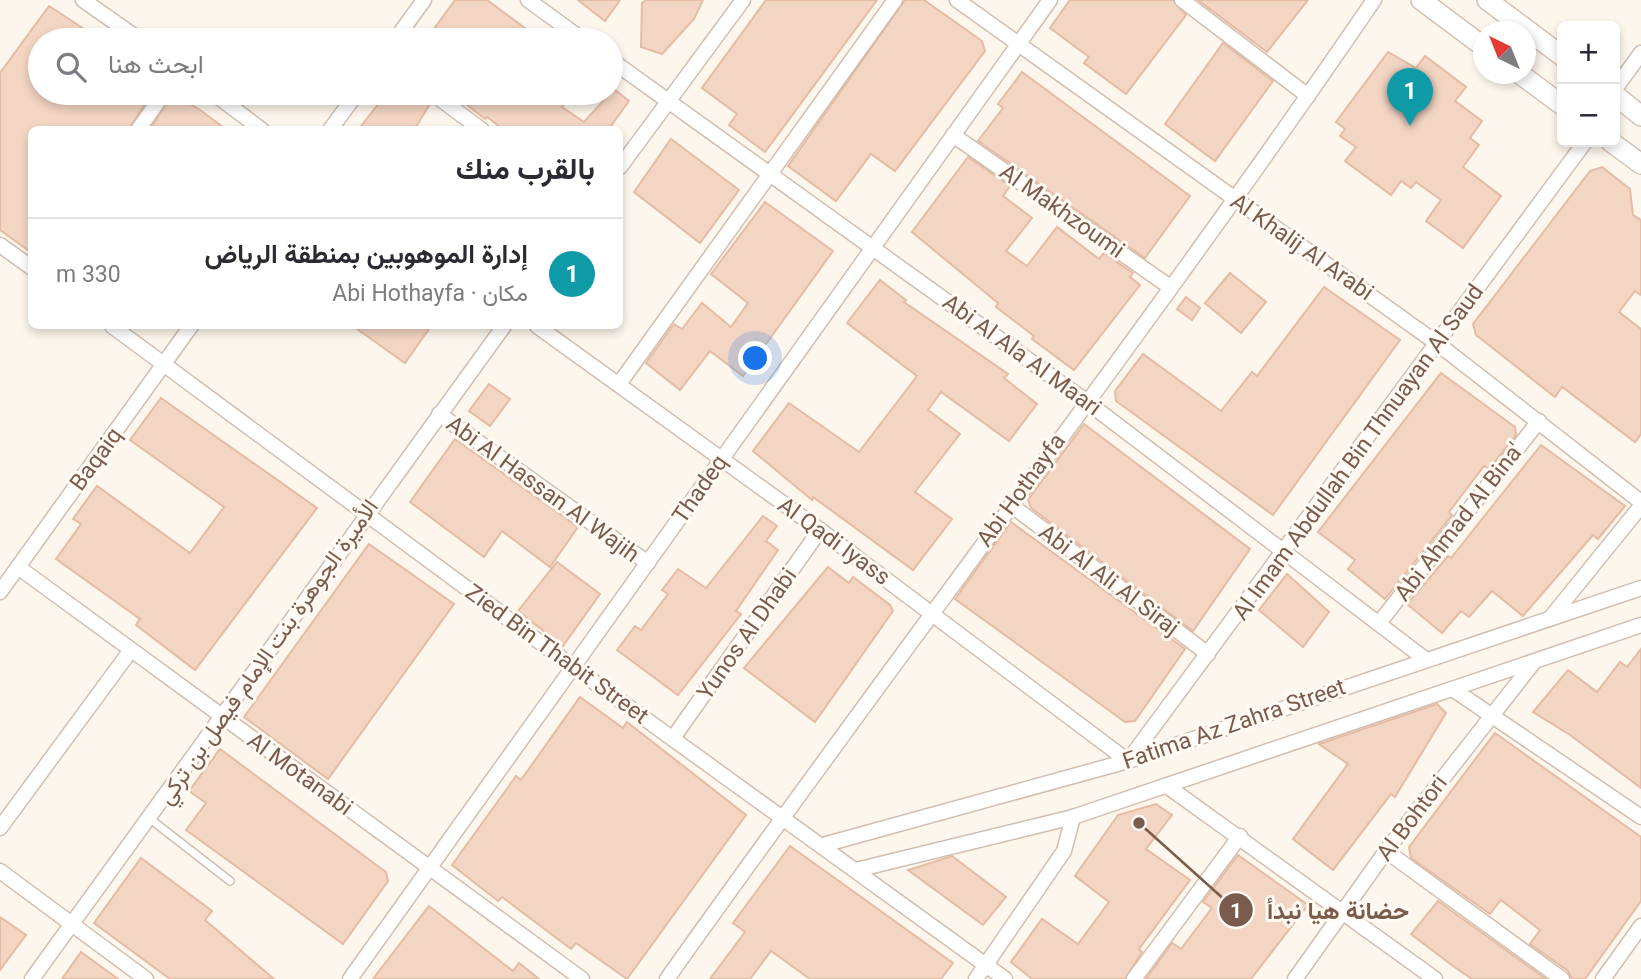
<!DOCTYPE html>
<html lang="ar">
<meta charset="utf-8">
<style>
:root{--surface:#fff;--page:#f7f7f7;--text:#2b2b33;--muted:#7c7c81;--line:#e1e1e2;--accent:#e76f51}
body{margin:0;font-family:Roboto,Vazirmatn,sans-serif;background:var(--page);color:var(--text);direction:rtl}
.controls{position:absolute;right:21px;top:21px;display:grid;overflow:hidden;border-radius:10px;box-shadow:0 4px 10px #0003}
.controls button{width:63px;height:63px;display:grid;place-items:center;padding:0;border:0;border-bottom:2px solid var(--line);background:var(--surface);color:var(--text);font:35px sans-serif}
.compass{position:absolute;left:1473px;top:21px;width:63px;height:63px;border-radius:50%;background:var(--surface);box-shadow:0 4px 10px #0003;rotate:317deg}
.you{position:absolute;left:756px;top:359px;width:24px;height:24px;margin:-18px;border:5px solid #fff;border-radius:50%;background:#1a73e8;box-shadow:0 0 0 10px #1a73e833}
.badge{display:grid;place-items:center;width:46px;height:46px;border-radius:50%;background:var(--accent);color:#fff;font-size:23px;font-weight:700}
.pin{position:absolute;translate:-50% -58px;filter:drop-shadow(0 2px 4px #0008)}
.pin::after{content:'';position:absolute;top:37px;width:24px;height:21px;background:inherit;clip-path:polygon(0 0,100% 0,50% 100%)}
.list{margin:0;padding:0;list-style:none}
h2{display:flex;justify-content:space-between;align-items:center;height:91px;margin:0;padding:0 28px;font-size:30px}
h2 small{font-size:23px;font-weight:400;color:var(--muted)}
.list li{display:grid;grid-template-columns:46px 1fr auto;gap:21px;align-items:center;box-sizing:border-box;height:112px;padding:0 28px;border-top:2px solid var(--line)}
.list b{display:block;font-size:26px;white-space:nowrap}
.list p{margin:0;font-size:23px;white-space:nowrap;color:var(--muted)}
.list em{font-size:23px;font-style:normal;color:var(--muted)}
.icon{flex:none;width:38px;height:38px;fill:none;stroke:currentColor;stroke-width:2;stroke-linecap:round;stroke-linejoin:round}
.map{position:relative;flex:none;width:1641px;height:979px;overflow:hidden;direction:ltr}
.search{position:absolute;background:var(--surface);box-shadow:0 4px 10px #0003;left:28px;top:28px;width:595px;height:77px;display:flex;align-items:center;gap:18px;box-sizing:border-box;padding:0 24px;border-radius:38px;color:var(--muted);font-size:26px}
.panel{position:absolute;background:var(--surface);box-shadow:0 4px 10px #0003;left:28px;top:126px;width:595px;height:203px;border-radius:10px;direction:rtl}
.map>svg:first-child{display:block}
</style>
<div class="map">
<svg width="1641" height="979" viewBox="0 0 1641 979">
<rect width="100%" height="100%" fill="#fdf6ec"/>
<g fill="#f3d5c3" stroke="#e6bba3" stroke-width="2">
<polygon points="455,0 487,0 541,40 426,40"/>
<polygon points="578,0 620,0 605,21"/>
<polygon points="646,0 703,0 694,19 662,54 641,47 642,3"/>
<polygon points="766,0 877,0 765,152 729,125 737,114 702,88"/>
<polygon points="905,0 924,0 982,41 985,51 895,171 871,154 836,201 788,166"/>
<polygon points="1070,0 1173,0 1186,15 1126,94 1084,63 1089,57 1050,28"/>
<polygon points="1198,0 1308,0 1267,52"/>
<polygon points="49,6 101,40 40,40 40,93 152,93 128,130 32,130 32,253 0,230 0,73"/>
<polygon points="1223,43 1273,81 1215,161 1165,124"/>
<polygon points="1388,52 1416,68 1425,56 1466,87 1455,101 1482,121 1470,138 1479,145 1463,167 1501,196 1463,248 1426,221 1441,200 1416,182 1411,188 1401,181 1391,195 1345,161 1356,147 1340,136 1345,129 1336,122"/>
<polygon points="1022,72 1190,196 1145,258 978,141 1003,108 998,104"/>
<polygon points="614,89 629,101 608,130 504,130 487,117 485,119 452,93 572,93 562,107 584,122"/>
<polygon points="173,93 200,110 227,130 150,130"/>
<polygon points="387,93 416,93 430,104 414,130 358,130"/>
<polygon points="671,139 739,190 700,243 634,192"/>
<polygon points="968,157 1010,186 1003,196 1032,218 1006,251 1027,266 1057,227 1099,259 1104,253 1133,273 1130,277 1140,285 1074,370 1032,339 1034,336 996,307 998,303 912,232"/>
<polygon points="1602,167 1630,189 1633,215 1641,220 1641,295 1635,291 1619,312 1641,329 1641,434 1635,442 1562,387 1555,397 1476,335 1473,324 1590,171"/>
<polygon points="765,202 833,251 743,376 710,351 680,390 646,363 674,324 682,329 702,303 731,327 748,303 711,274"/>
<polygon points="1230,273 1266,302 1241,333 1205,303"/>
<polygon points="880,280 906,300 904,302 1008,374 1004,378 1037,404 1009,441 941,392 928,410 960,434 915,492 952,519 913,570 813,497 812,500 753,451 789,403 859,452 917,376 847,323"/>
<polygon points="1324,287 1400,340 1273,515 1116,401 1115,391 1143,354 1221,411 1252,372 1257,376"/>
<polygon points="1186,297 1200,308 1192,320 1177,309"/>
<polygon points="353,326 431,326 405,363"/>
<polygon points="1441,373 1515,427 1516,435 1489,469 1484,466 1449,512 1452,515 1385,599 1348,569 1355,560 1318,532"/>
<polygon points="489,384 510,399 490,426 469,411"/>
<polygon points="161,398 317,508 195,670 136,625 140,619 56,559 81,524 73,519 97,486 190,553 224,507 130,440"/>
<polygon points="1084,424 1250,549 1193,631 1031,508 1028,500"/>
<polygon points="455,439 578,527 550,567 502,531 484,557 410,502"/>
<polygon points="1541,445 1625,506 1598,539 1593,535 1523,616 1492,591 1469,617 1461,611 1442,633 1407,604 1448,556 1451,558"/>
<polygon points="763,516 777,526 766,541 778,550 736,611 741,614 678,695 617,650 635,626 641,630 668,594 662,590 678,569 706,588"/>
<polygon points="1011,522 1185,649 1135,721 1125,722 955,599"/>
<polygon points="369,544 454,604 328,779 244,717"/>
<polygon points="557,562 600,594 563,646 518,611"/>
<polygon points="828,567 849,583 853,577 890,605 893,611 815,722 744,668"/>
<polygon points="1287,574 1329,612 1303,647 1259,610"/>
<polygon points="1641,649 1641,788 1570,735 1533,712 1568,670 1597,692 1620,662 1627,667"/>
<polygon points="580,697 623,728 627,722 746,815 627,979 576,943 571,949 502,897 498,901 452,865 516,776 521,780"/>
<polygon points="1437,704 1446,713 1395,797 1391,794 1333,870 1293,839 1348,764 1319,744"/>
<polygon points="1495,733 1641,837 1641,901 1585,979 1572,979 1568,971 1530,944 1540,930 1501,900 1490,914 1411,858 1409,847"/>
<polygon points="220,749 386,872 388,881 343,944 186,830 206,803 189,791"/>
<polygon points="1156,804 1172,815 1146,849 1190,880 1139,949 1142,952 1125,979 1032,979 1011,962 1042,919 1078,944 1109,902 1075,876 1118,815"/>
<polygon points="790,846 953,963 941,979 810,979 771,951 750,979 710,979 745,932 733,923"/>
<polygon points="1238,855 1308,905 1251,979 1146,979 1172,943 1181,949 1212,908 1203,902"/>
<polygon points="952,856 1006,897 983,925 908,870"/>
<polygon points="141,858 212,911 205,920 274,979 170,979 94,923"/>
<polygon points="1438,901 1546,979 1472,979 1453,966 1411,934"/>
<polygon points="429,906 513,971 519,963 539,979 373,979"/>
<polygon points="0,917 26,935 0,970"/>
<polygon points="81,952 118,979 62,979"/>
</g>
<g fill="none" stroke-linecap="round" stroke-linejoin="round">
<g stroke="#d1beb0" stroke-width="10">
<polyline id="service" points="149,818 230,881"/>
</g>
<g stroke="#d1beb0" stroke-width="17">
<g id="minor">
<polyline points="83,0 140,40"/>
<polyline points="528,0 583,40"/>
<polyline points="957,0 1438,344 1641,502"/>
<polyline points="1182,0 1308,96"/>
<polyline points="395,40 424,0"/>
<polyline points="611,60 1087,402 1425,659"/>
<polyline points="1615,89 1641,53"/>
<polyline points="213,93 262,130"/>
<polyline points="432,93 482,130"/>
<polyline points="138,130 164,93"/>
<polyline points="330,130 357,93"/>
<polyline points="953,135 1170,287"/>
<polyline points="620,167 743,0"/>
<polyline points="0,245 32,268"/>
<polyline points="112,326 572,666 1005,979"/>
<polyline points="537,326 820,530 1128,761 1585,142"/>
<polyline points="619,384 895,0"/>
<polyline points="439,414 648,563"/>
<polyline points="1011,505 1208,654"/>
<polyline points="18,567 582,979"/>
<polyline points="0,592 191,326"/>
<polyline points="1552,616 1641,506"/>
<polyline points="1379,623 1539,421"/>
<polyline points="1454,690 1641,817"/>
<polyline points="673,738 820,530"/>
<polyline points="1167,786 1435,979"/>
<polyline points="0,828 131,650"/>
<polyline points="823,845 1128,761 1641,588"/>
<polyline points="1386,851 1562,979"/>
<polyline points="856,870 1073,817 1641,625"/>
<polyline points="0,871 146,979"/>
<polyline points="32,979 504,326"/>
<polyline points="350,979 1050,0"/>
<path d="M667 979C900 650 1147 332 1374 0"/>
<polyline points="976,979 1064,851 1073,817"/>
<polyline points="1134,979 1240,836"/>
<polyline points="1295,979 1386,851 1534,662"/>
<polyline points="1603,979 1641,926"/>
</g>
</g>
<g stroke="#d6c0b0" stroke-width="22">
<g id="secondary">
<polyline points="1421,0 1484,47"/>
<polyline points="1487,0 1562,56"/>
<polyline points="1520,74 1562,105"/>
<polyline points="1615,95 1641,116"/>
<polyline points="1611,142 1641,164"/>
</g>
</g>
<use href="#service" stroke="#fff" stroke-width="7"/>
<use href="#minor" stroke="#fff" stroke-width="14"/>
<use href="#secondary" stroke="#fff" stroke-width="19"/>
</g>
<g text-anchor="middle" dominant-baseline="central" stroke-width="6" stroke-linejoin="round" paint-order="stroke">
<g font-size="23" fill="#7a5c4d" stroke="#fffaf3">
<text transform="translate(1062 211) rotate(35)">Al Makhzoumi</text>
<text transform="translate(1302 247) rotate(35)">Al Khalij Al Arabi</text>
<text transform="translate(1022 355) rotate(36)">Abi Al Ala Al Maari</text>
<text transform="translate(1358 452) rotate(-54)">Al Imam Abdullah Bin Thnuayan Al Saud</text>
<text transform="translate(96 459) rotate(-54)">Baqaiq</text>
<text transform="translate(543 489) rotate(36)">Abi Al Hassan Al Wajih</text>
<text transform="translate(700 489) rotate(-55)">Thadeq</text>
<text transform="translate(1021 490) rotate(-54)">Abi Hothayfa</text>
<text transform="translate(1459 522) rotate(-52)">Abi Ahmad Al Bina'</text>
<text transform="translate(834 541) rotate(36)">Al Qadi Iyass</text>
<text transform="translate(1109 580) rotate(37)">Abi Al Ali Al Siraj</text>
<text transform="translate(747 634) rotate(-55)">Yunos Al Dhabi</text>
<text transform="translate(268 652) rotate(-55)">الأميرة الجوهرة بنت الإمام فيصل بن تركي</text>
<text transform="translate(557 654) rotate(36)">Zied Bin Thabit Street</text>
<text transform="translate(1234 724) rotate(-19)">Fatima Az Zahra Street</text>
<text transform="translate(300 774) rotate(36)">Al Motanabi</text>
<text transform="translate(1412 818) rotate(-53)">Al Bohtori</text>
</g>
</g>
<path fill="none" stroke="#7a5c4d" stroke-width="2.5" d="M1139 823L1236 910"/>
<g fill="#7a5c4d" stroke="#fffaf3" stroke-width="2.5">
<circle cx="1139" cy="823" r="7"/>
<circle cx="1236" cy="910" r="18"/>
</g>
<g font-size="21" text-anchor="middle" font-weight="bold" fill="#fff">
<text x="1236" y="918">1</text>
</g>
<g font-size="24" text-anchor="middle" font-weight="bold" fill="#7a5c4d" stroke="#fffaf3" stroke-width="6" stroke-linejoin="round" paint-order="stroke">
<text x="1338" y="919">حضانة هيا نبدأ</text>
</g>
</svg>
<div class="controls">
<button>+</button>
<button>−</button>
</div>
<svg class="compass" viewBox="-18 -18 36 36"><path d="M0-13l5 13h-10z" fill="#e53935"/><path d="M0 13l5-13h-10z" fill="#7c7c81"/></svg>
<div class="you"></div>
<div class="pin badge" style="left:1410px;top:126px;background:#0f9aa8">1</div>
<div class="search"><svg class="icon" aria-label="search" viewBox="0 0 24 24"><circle cx="10" cy="10" r="6"/><path d="M15 15l6 6"/></svg>ابحث هنا</div>
<section class="panel">
<h2>بالقرب منك<small></small></h2>
<ul class="list">
<li><span class="badge" style="background:#0f9aa8">1</span><div><b>إدارة الموهوبين بمنطقة الرياض</b><p>مكان · Abi Hothayfa</p></div><em>330 m</em></li>
</ul>
</section>
</div>
